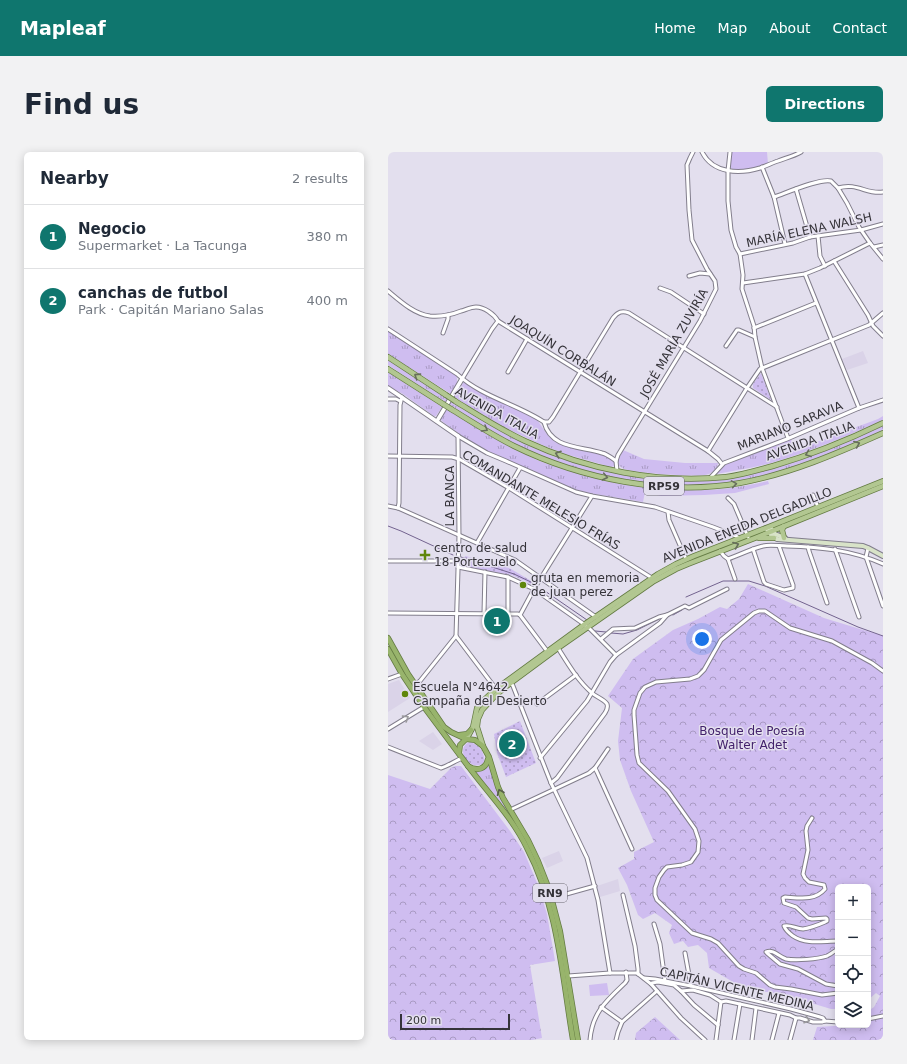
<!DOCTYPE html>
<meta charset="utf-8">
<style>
:root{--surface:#fff;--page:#f2f2f3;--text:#1f2937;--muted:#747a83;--line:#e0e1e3;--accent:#0f766e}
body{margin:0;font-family:"DejaVu Sans",sans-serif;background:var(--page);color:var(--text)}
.controls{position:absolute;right:12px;bottom:12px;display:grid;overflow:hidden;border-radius:6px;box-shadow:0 2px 10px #0003}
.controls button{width:36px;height:36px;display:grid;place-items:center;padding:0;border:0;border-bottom:1px solid var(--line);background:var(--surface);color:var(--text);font:20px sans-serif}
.scale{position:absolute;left:12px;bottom:10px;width:110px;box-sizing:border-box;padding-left:4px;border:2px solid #353339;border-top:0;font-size:11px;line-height:14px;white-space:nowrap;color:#353339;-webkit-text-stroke:3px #e3dfee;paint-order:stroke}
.you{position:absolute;left:314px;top:487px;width:14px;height:14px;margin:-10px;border:3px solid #fff;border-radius:50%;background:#1a73e8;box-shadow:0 0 0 6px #1a73e833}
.badge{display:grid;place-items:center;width:26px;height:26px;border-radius:50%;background:var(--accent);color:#fff;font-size:13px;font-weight:700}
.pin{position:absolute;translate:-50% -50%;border:2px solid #fff;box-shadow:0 1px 4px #0006}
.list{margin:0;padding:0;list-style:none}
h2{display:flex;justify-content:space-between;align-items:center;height:52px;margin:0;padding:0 16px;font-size:17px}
h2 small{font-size:13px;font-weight:400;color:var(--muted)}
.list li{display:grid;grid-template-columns:26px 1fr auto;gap:12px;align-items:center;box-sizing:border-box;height:64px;padding:0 16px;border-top:1px solid var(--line)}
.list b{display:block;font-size:15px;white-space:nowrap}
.list p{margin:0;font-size:13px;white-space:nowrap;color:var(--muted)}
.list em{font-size:13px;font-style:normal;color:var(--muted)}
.icon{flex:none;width:22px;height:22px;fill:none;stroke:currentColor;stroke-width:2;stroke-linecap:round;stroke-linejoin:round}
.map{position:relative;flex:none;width:495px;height:888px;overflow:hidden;border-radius:6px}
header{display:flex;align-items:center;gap:24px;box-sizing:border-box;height:56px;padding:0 20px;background:var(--accent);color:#fff}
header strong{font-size:19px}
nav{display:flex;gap:22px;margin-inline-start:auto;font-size:14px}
.intro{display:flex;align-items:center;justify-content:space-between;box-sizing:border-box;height:96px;padding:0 24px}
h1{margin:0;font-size:28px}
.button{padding:10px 18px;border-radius:6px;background:var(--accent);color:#fff;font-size:14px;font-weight:700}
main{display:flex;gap:24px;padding:0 24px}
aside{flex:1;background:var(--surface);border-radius:6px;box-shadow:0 2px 10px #0003}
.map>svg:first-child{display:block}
</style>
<header>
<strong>Mapleaf</strong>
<nav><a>Home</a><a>Map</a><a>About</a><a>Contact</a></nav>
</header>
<div class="intro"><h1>Find us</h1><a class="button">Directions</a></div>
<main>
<aside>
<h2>Nearby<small>2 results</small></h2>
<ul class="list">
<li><span class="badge">1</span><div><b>Negocio</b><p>Supermarket · La Tacunga</p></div><em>380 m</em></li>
<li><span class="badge">2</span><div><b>canchas de futbol</b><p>Park · Capitán Mariano Salas</p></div><em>400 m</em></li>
</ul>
</aside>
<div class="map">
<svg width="495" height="888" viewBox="0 0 495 888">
<defs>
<pattern id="grass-tufts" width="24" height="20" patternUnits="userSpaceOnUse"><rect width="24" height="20" fill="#cfbdf0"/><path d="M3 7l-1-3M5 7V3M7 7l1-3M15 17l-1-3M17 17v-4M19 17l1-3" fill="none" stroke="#a99ac3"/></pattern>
<pattern id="forest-crowns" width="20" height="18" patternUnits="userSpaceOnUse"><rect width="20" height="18" fill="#cfbdf0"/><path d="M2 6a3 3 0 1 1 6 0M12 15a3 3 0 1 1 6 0" fill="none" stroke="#a99ac3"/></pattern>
<pattern id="park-dots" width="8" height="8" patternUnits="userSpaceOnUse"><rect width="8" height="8" fill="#cfbdf0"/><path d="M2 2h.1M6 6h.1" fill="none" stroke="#a99ac3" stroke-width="1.8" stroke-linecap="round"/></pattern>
</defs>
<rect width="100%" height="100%" fill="#e3dfee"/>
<g fill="#dad3e8">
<polygon points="475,199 480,211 459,218 454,207"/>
<polygon points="11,528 22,546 0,560 0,532"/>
<polygon points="45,580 54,592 45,598 31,589"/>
<polygon points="171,699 175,709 159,716 154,706"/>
<polygon points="230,727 232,739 212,745 209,734"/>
</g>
<g fill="url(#grass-tufts)">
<polygon points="0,179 67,222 69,226 69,231 63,242 0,202"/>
<path d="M0 208 110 278 135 291 165 304 203 315 303 328 367 321 394 314 421 304 495 274V279C453 297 410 317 364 327 291 343 199 327 131 294 110 284 89 271 69 257 46 243 23 228 0 213Z"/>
<polygon points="0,220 54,255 48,264 46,264 15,242 0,234"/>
<polygon points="76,230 98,242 148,266 158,281 168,290 186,296 213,302 223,307 227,311 226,314 223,315 177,302 152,292 115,275 66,245"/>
<path d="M59 257C86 275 114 292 143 305 150 309 158 311 166 314 208 329 254 338 299 338 327 339 354 335 380 329L381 332 347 341 316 343 273 344 257 340 255 350 201 341 185 337 99 299 80 288 55 270 53 268V266Z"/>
<path d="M495 264V268C458 285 421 300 383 311 365 316 346 319 328 322L337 313 403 287 407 298 490 267Z"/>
<path d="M235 298 256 307 297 311H330C330 315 325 320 321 322 310 326 247 321 236 317 234 316 232 314 230 313V308Z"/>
<path d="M101 613C105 625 108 638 115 650 119 658 125 665 130 673 141 690 150 708 157 727 168 754 173 784 177 813 181 838 185 863 189 888H188C184 861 180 834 175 806 171 782 167 758 159 735 144 691 117 653 87 619 93 619 97 617 101 613Z"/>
</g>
<g fill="url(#forest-crowns)">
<polygon points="360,432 436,466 495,484 495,888 425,888 429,875 462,873 480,873 480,859 486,855 492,844 488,841 480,848 480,735 450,735 450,857 443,857 400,844 381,840 375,840 352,834 321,816 319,801 310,793 300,795 295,789 286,792 281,781 284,773 267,761 255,767 250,763 239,733 230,716 246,707 246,700 266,690 243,639 232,608 230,589 234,556 220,544 245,507 285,478 310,467 332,455 339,457 351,447"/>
<polygon points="67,614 73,614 122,679 136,700 150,733 159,762 167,809 142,813 154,886 144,888 0,888 0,623 42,637 63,616"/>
<polygon points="267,865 292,888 247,888 248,881"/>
</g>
<g fill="url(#park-dots)">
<polygon points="373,221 383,248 365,236 365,232"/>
<polygon points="77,404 112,412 123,417 145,430 143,432 124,423 76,415 77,412 73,412 73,407 76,408"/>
<polygon points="132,569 148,611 118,625 109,601 106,582"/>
<path d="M82 590C91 592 98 602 96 611 80 621 66 595 82 590Z"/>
</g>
<g fill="#cfbdf0">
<path d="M343 0H379L380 12C373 14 346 22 343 16 340 12 343 4 343 0Z"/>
<polygon points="219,831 221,843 202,844 201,833"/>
</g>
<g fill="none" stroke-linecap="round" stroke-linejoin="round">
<g stroke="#73638f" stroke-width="1">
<polyline points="0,374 13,379 65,403"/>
<polyline points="73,405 126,422 145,431"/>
<polyline points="154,437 199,468"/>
<polyline points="298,445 335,429 361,429 377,434 470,475 495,484"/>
<polyline points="285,463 294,458"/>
<polyline points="207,479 218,480"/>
<polyline points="223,481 235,482 249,478 271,467"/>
</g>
<g stroke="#827e8c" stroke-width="5">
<g id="minor">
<path d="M314 0C325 22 352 22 372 16 378 14 384 11 390 9 398 6 406 4 413 0"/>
<polyline points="342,0 340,19 340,49 343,78 348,95 352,102 355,123 354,137 366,174 367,185 374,216 400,286"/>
<polyline points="374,15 386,45 397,92"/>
<path d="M450 36C469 30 479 43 495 40"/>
<polyline points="408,37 422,85"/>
<path d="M386 45C398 41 432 26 443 29L450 36 459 51 471 75 482 91 495 107"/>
<polyline points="430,84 432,104 437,114"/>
<polyline points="486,95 495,93"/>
<polyline points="352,102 405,91 422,85 473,78 495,72"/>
<polyline points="446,109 480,163 485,174 495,184"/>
<polyline points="417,122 471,256"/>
<polyline points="301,124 312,121 322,122"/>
<polyline points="355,131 417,122 432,116 482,91"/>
<polyline points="272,136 283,140 316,162"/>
<path d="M0 139C12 149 26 162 42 164 53 165 63 163 73 159 77 158 83 155 88 155 96 155 106 162 110 169L320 299 330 307 334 312"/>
<polyline points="366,176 428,151"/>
<path d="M0 177 69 222C94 245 129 252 156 270 163 297 192 294 214 301 219 302 224 306 228 309"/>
<polyline points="55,181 60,167 60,163"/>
<polyline points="338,194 349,178 351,178 367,185"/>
<polyline points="120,220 139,187"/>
<polyline points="74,227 104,177 110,169"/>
<polyline points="0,247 8,247 12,249"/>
<path d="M156 270H161L165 265 225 166C230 160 234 158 241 161L389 255"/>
<polyline points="70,284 99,301 118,309 188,340 204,344 267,355 325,375 348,384 351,386"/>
<polyline points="320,299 359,236 372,217 481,173 495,161"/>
<polyline points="0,304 64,305 71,307 121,336 264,426"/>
<polyline points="229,319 228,309 230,303 312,169 328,137 327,129 319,117 304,88 301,58 299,13 302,6 305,0"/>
<polyline points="322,326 336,311 399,287 471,256 495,248"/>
<polyline points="425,343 430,355"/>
<polyline points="340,346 346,352 360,385"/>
<polyline points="0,354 10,356 127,408 208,465"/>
<polyline points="10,356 11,351 12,253 14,245"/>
<polyline points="280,360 281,368 298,407"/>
<polyline points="89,391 132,316"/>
<polyline points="420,395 421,399 439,451"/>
<polyline points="480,396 478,405 495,454"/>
<polyline points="365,397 376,430 378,432 396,438 405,436 405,433 391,394"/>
<polyline points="447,397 471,465"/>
<polyline points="332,399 336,404 340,407 347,427"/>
<path d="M340 407C351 403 363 397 375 394 382 392 391 394 399 394 432 395 464 398 495 412"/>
<polyline points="0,409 70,409"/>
<polyline points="70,415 120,425 146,437 200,475 228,503"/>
<polyline points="0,461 130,462 132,463 159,499"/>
<polyline points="96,461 97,420"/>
<polyline points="120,461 120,425"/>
<polyline points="132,463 146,437 204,344"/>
<polyline points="68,484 108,537"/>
<polyline points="213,487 225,477 247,476 271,465 279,463"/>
<polyline points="0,527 14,522"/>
<polyline points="122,529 125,534 163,631 199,706 210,748 222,821"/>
<polyline points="27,533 32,529 68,484 71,384 70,284"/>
<polyline points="149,552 188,523"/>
<polyline points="0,577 36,555"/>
<path d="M0 595 53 616C60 614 67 609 74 606"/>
<polyline points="152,606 199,549 222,510 228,503 272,471 279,463 297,454 301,456 339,437"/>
<polyline points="207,616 209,620 244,697"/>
<path d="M163 631 169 626 217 561C219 558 220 555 219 552 216 547 208 545 204 541 190 529 180 512 170 496"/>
<polyline points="122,658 201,621 207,616 220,597"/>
<path d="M424 666 419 674 418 679 420 698 415 722 417 726 421 730 436 733 437 737C427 749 412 746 397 745L395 746 396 751 408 755 420 766 424 767 438 766 439 767V769L437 770C430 773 422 776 415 777 408 777 402 772 396 774 398 779 401 781 405 784 418 793 435 789 450 789"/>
<polyline points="235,743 247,794 250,817 250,822"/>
<polyline points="164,746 207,734"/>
<polyline points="266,772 272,792 277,829"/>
<path d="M450 797C447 799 443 802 439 804 430 807 408 809 398 807 391 805 386 797 378 800L379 801 392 812 410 817 438 832 450 834"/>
<polyline points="297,801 303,834"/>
<polyline points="180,824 222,821 249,821 263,832 293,866 317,888"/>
<polyline points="256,826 267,827 303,834 403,857 432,865 435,866 437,869 450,870"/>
<polyline points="263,832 264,831 270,830 286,833 293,839 305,838 322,843 333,850 338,849 402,863 408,866 412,866 425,870 434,870 437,869"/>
<polyline points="293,839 306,853 330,873"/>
<polyline points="450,841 434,843 403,837 387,835 382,833 368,821 356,817 351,814 330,791 323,787 304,781 269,748 267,743 267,736 271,725 276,718 279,715 294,713 303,710 310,700 311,689 307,677 280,639 251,611 249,603 246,563 246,558 252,541 257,535 268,530 302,527 310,524 316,518 333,488 366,461 371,459 377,459 402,476 444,489 484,511 495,519"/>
<polyline points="213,855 234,870"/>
<polyline points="480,867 495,864"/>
<path d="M202 888C204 861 218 849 237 831L239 828 238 820"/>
<polyline points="228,888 230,880 234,870 269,839"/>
<polyline points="328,888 333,850"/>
<polyline points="346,888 352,852"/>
<polyline points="364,888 368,856"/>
<polyline points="384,888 391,861"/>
<polyline points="402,888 408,866"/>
</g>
</g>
<g stroke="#827e8c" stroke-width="5.5">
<g id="tertiary">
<polyline points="0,236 9,242 70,284"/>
<polyline points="49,269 74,227"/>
</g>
</g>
<g stroke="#827e8c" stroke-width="6">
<g id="secondary">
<polyline points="382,375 387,382 397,386"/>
<polyline points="378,376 384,384 389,387 475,394 480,396 495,404"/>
</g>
</g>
<g stroke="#647b43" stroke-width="6">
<g id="primary">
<polyline points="0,205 58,243"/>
<polyline points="0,217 55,252"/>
<path d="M67 249C90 263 113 278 137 289 199 318 271 332 338 325 354 323 370 318 385 314 423 303 460 288 495 271"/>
<path d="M63 257C84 270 104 283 126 294 193 327 278 344 352 331 402 322 450 301 495 281"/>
<polyline points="371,386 386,386"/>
<polyline points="396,386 394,378 396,374"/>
<polyline points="79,586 85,575 89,556 94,550 108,537 197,472 270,422 288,412 306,404 378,376 495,329"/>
<polyline points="95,594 89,575 90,567 94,558 106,545 116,536 170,496 266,429 288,417 300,412 367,386 495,334"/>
</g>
</g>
<g stroke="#647b43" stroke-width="6">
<g id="trunk">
<polyline points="0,486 20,522 56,575 63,580 78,587 87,588 95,594 101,605 110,635 115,646 140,688 150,709 161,737 172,779 190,888"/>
<path d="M0 497 14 522 36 555 80 614C89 620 98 617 100 607"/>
<polyline points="71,583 79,582 83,578"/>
<polyline points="71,601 72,593 78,587"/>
<path d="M80 614C100 641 124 665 139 696 170 755 174 823 185 888"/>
</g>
</g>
<use href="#minor" stroke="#fff" stroke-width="3"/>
<use href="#tertiary" stroke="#fff" stroke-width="3.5"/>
<use href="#secondary" stroke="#d8e3c8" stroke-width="4"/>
<use href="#primary" stroke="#b2c791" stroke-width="4.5"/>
<use href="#trunk" stroke="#98b46c" stroke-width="4.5"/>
<g stroke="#647b43" stroke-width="6" stroke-linecap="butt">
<g id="primary-bridge">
<polyline points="58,243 67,249"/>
<polyline points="55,252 63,257"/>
</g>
</g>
<use href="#primary-bridge" stroke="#b2c791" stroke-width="4.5"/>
</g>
<defs><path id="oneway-chevron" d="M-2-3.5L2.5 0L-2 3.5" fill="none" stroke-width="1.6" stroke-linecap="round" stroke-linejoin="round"/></defs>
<g stroke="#676e5c">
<use href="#oneway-chevron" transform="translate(29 224) rotate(-147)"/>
<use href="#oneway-chevron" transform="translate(97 277) rotate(30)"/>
<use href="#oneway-chevron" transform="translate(469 292) rotate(-22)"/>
<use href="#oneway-chevron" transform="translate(170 302) rotate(-161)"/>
<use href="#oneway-chevron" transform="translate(420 302) rotate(160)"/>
<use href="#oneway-chevron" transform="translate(217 325) rotate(12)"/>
<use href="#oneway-chevron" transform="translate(346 332) rotate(-9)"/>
<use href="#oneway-chevron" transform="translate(348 393) rotate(-21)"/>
</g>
<g stroke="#9a999c">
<use href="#oneway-chevron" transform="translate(18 566) rotate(-32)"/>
<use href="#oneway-chevron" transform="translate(419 868) rotate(18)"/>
</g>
<use stroke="#58604b" href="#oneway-chevron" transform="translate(112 640) rotate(-112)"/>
<g fill="#5f860b" stroke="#e3dfee" stroke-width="1.5">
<path d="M35 397h4v4h4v4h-4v4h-4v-4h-4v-4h4z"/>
<circle cx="135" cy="433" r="4"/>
<circle cx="17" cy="542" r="4"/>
</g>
<g text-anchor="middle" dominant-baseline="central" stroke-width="3" stroke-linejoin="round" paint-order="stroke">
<g fill="#e3dfee" stroke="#69676f" stroke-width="1">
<rect x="256" y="325" width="40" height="18" rx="3"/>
<rect x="145" y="732" width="34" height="18" rx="3"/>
</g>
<g font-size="11" font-weight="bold" fill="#353339">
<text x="276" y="334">RP59</text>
<text x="162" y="741">RN9</text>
</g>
<g font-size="12" fill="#353339" stroke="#e3dfee">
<text transform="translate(421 78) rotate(-12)">MARÍA ELENA WALSH</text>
<text transform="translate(286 191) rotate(-60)">JOSÉ MARÍA ZUVIRÍA</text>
<text transform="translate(175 199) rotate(32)">JOAQUÍN CORBALÁN</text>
<text transform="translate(109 261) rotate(29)">AVENIDA ITALIA</text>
<text transform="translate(402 274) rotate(-22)">MARIANO SARAVIA</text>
<text transform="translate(422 289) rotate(-20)">AVENIDA ITALIA</text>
<text transform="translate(62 344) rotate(-90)">LA BANCA</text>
<text transform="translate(153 348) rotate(31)">COMANDANTE MELESIO FRÍAS</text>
<text transform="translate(359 373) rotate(-22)">AVENIDA ENEIDA DELGADILLO</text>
<text transform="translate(349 837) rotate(13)">CAPITÁN VICENTE MEDINA</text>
</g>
<g font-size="12" fill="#353339" stroke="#e3dfee" text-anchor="start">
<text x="46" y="396">centro de salud<tspan x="46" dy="14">18 Portezuelo</tspan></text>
<text x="143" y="426">gruta en memoria<tspan x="143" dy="14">de juan perez</tspan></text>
<text x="25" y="535">Escuela N°4642<tspan x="25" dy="14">Campaña del Desierto</tspan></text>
</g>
<g font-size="12" fill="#43226c" stroke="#e3dfee">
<text x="364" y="579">Bosque de Poesía<tspan x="364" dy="14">Walter Adet</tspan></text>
</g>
</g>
</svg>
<div class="controls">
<button>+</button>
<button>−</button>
<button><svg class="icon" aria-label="locate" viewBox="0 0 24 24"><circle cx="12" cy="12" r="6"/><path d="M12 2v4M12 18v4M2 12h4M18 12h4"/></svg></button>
<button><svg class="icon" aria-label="layers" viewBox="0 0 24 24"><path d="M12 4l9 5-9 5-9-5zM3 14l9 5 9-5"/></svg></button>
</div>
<div class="scale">200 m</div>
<div class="you"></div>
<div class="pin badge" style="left:109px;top:469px">1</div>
<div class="pin badge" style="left:124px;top:592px">2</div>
</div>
</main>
